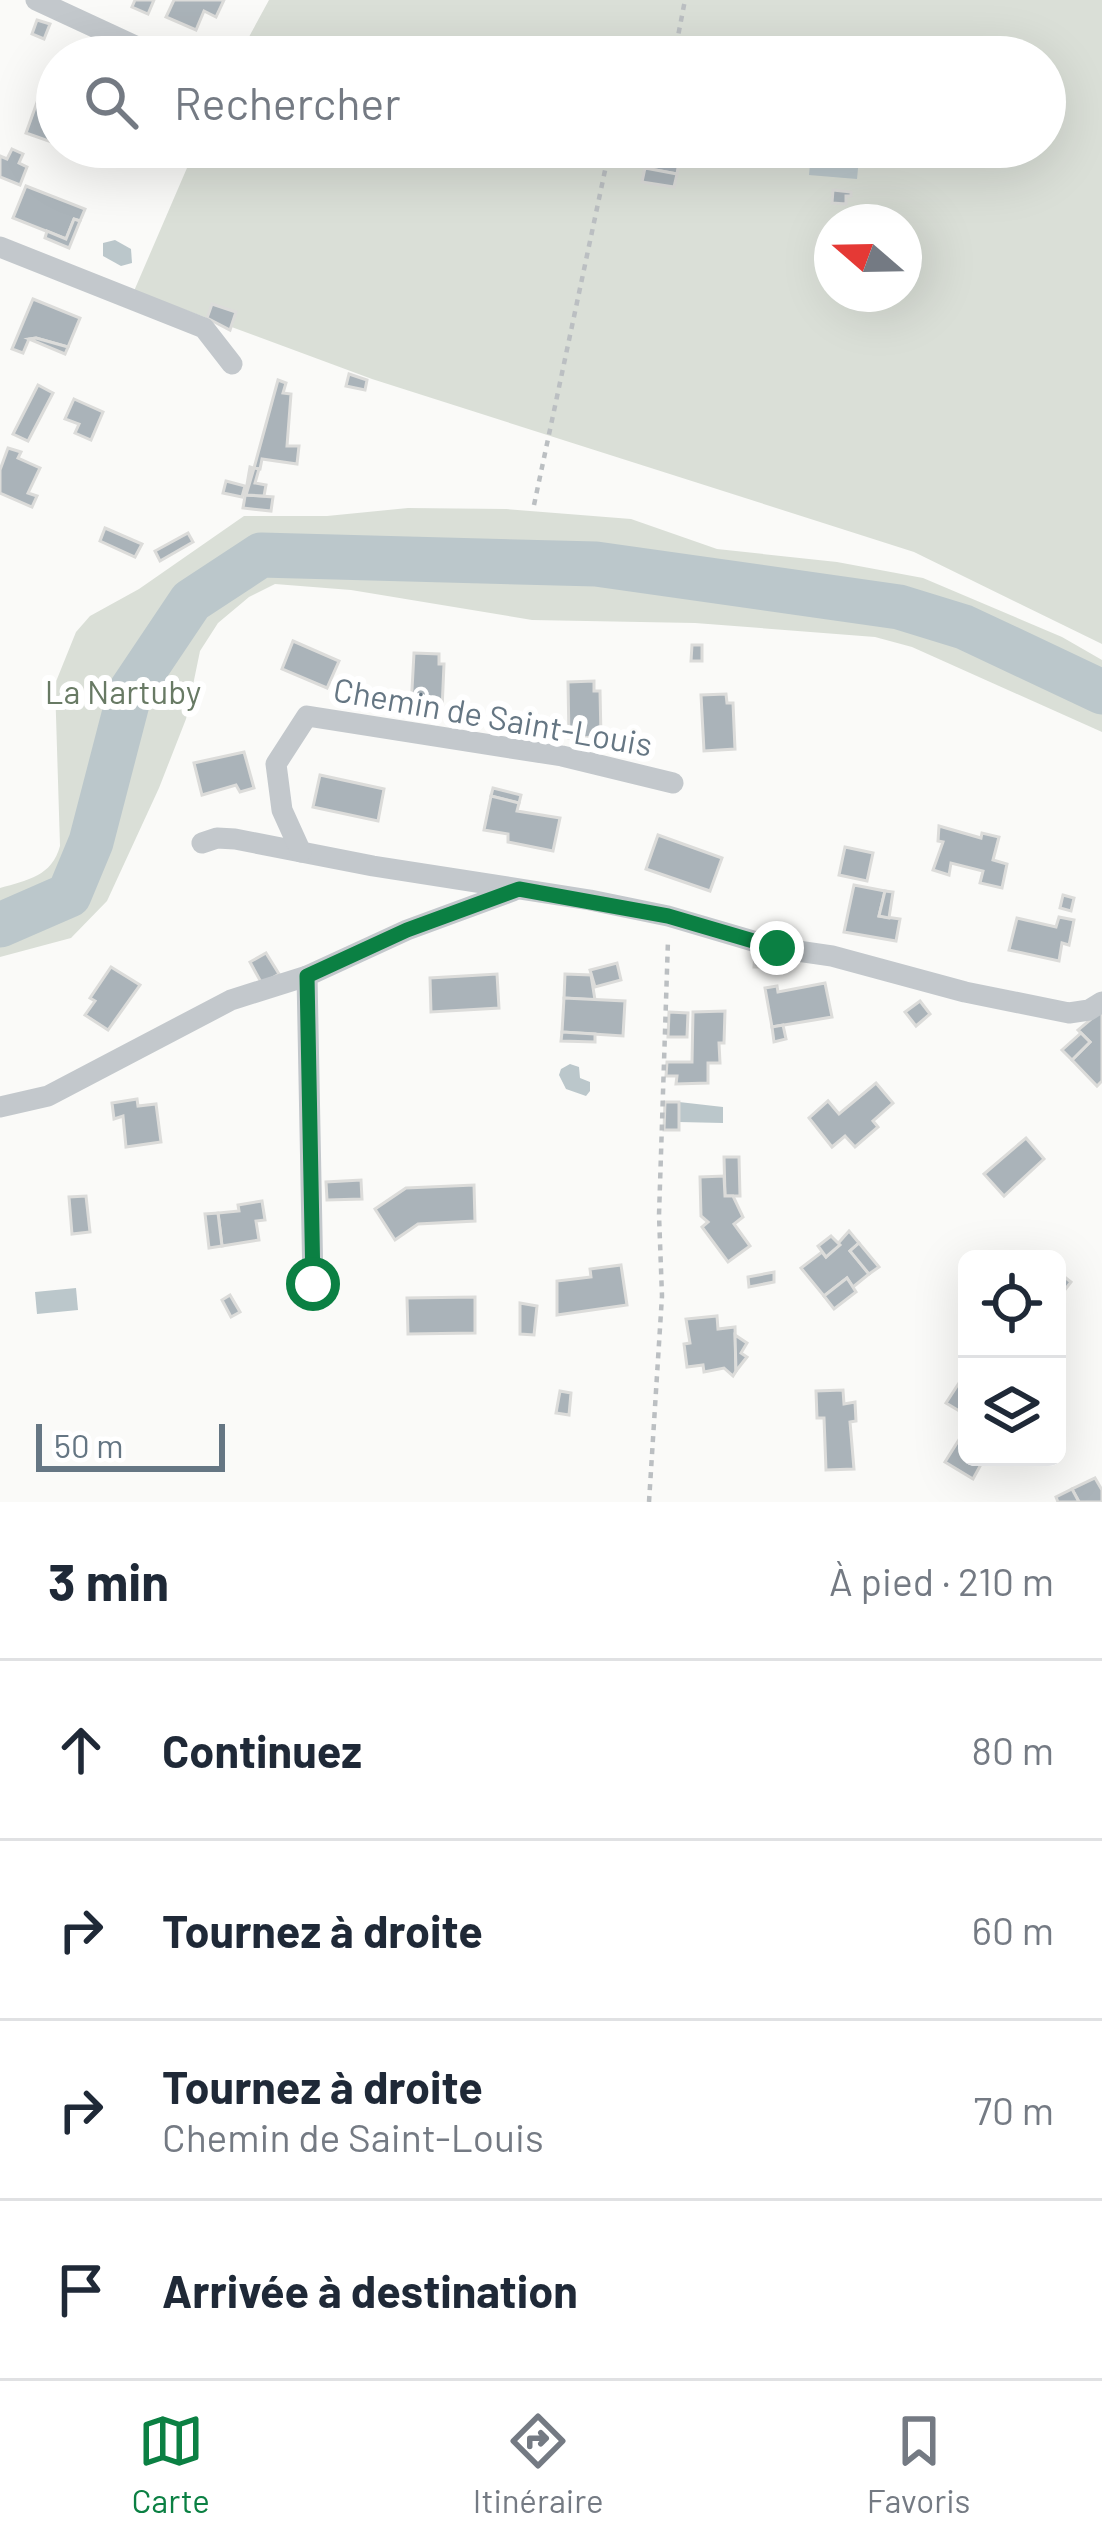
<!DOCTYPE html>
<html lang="fr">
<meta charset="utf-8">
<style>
:root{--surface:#fff;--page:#f6f6f7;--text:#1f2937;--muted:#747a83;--line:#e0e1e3;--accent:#0b8043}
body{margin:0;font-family:Barlow,sans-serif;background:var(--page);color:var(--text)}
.controls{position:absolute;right:36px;bottom:36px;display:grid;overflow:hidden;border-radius:18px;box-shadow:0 12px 48px #0002}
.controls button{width:108px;height:108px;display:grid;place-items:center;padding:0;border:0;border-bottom:3px solid var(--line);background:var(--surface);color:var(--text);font:60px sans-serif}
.compass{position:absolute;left:814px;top:204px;width:108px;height:108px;border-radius:50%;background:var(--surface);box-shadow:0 12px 48px #0002;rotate:290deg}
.scale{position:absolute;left:36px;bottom:30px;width:189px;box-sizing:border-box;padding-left:12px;border:6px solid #657683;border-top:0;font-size:33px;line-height:42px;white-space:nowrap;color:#657683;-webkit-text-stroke:9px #fff;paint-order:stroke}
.stop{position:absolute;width:36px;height:36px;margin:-27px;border:9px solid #0b8043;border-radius:50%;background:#fff}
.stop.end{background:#0b8043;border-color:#fff;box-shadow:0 3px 12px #0008}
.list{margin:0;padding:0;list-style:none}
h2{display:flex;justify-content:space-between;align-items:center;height:156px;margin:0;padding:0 48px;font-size:51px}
h2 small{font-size:39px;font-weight:400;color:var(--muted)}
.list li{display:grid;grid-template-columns:78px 1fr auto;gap:36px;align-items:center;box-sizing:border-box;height:180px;padding:0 48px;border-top:3px solid var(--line)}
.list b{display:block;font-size:45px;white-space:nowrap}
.list p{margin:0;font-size:39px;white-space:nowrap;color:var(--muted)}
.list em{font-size:39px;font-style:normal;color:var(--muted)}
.icon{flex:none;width:66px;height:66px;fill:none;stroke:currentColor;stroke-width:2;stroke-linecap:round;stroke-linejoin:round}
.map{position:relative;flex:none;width:1102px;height:1502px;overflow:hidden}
.search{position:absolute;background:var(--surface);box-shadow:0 12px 48px #0002;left:36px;right:36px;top:36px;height:132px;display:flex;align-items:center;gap:30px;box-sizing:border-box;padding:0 42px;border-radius:66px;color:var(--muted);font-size:45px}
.sheet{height:876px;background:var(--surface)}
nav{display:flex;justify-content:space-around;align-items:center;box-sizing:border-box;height:168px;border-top:3px solid var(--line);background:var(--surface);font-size:33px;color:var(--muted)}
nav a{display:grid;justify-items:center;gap:6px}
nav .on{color:var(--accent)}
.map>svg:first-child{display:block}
</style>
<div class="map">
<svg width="1102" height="1502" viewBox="0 0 1102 1502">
<rect width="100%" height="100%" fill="#fafaf8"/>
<g fill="#dadfd7" fill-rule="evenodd">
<path d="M269 0H1102V644L914 552 372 379 134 291 196 147H1045V57H238ZM832 222H904V294H832Z"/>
<path d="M408 508 506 509 631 519 717 549 837 562 923 578 1062 637 1102 660V732L912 647 875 637 695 623 532 620 351 590 275 584 249 597 218 623 200 651 186 719 159 788 107 901 71 938 0 957V888C28 880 52 876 60 846L55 684 76 632 90 616 139 589 244 516H327Z"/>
</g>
<g fill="#bbc7cb">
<polygon points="811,153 859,158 857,179 809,175"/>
<polygon points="115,240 131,249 132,263 121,266 103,256 103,243"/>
<polygon points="570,1064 579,1067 580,1078 590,1082 590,1091 586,1096 566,1089 559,1075 561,1069"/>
<polygon points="679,1102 723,1107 723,1123 679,1122"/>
<polygon points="76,1288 78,1310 37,1314 35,1292"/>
</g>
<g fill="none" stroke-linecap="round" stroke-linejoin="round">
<polyline stroke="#bbc7cb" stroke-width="45" points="0,925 69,895 91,842 130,692 191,601 261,555 596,564 899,607 964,627 1102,692"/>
</g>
<g fill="#aab3b9" stroke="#dcdcda" stroke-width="3">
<polygon points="135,0 154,0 148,14 132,7"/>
<polygon points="174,0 224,0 216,17 204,11 196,30 166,17"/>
<polygon points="37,20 50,24 44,39 32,34"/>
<polygon points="40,94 53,99 50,108 57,111 57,144 26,133"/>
<polygon points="649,147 681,148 677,174 645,168"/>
<polygon points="730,147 728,159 681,150 681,147"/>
<polygon points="12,149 23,154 19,163 27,167 20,185 0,177 0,156 7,159"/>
<polygon points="645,168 677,174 674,187 642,182"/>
<polygon points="26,186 85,209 80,221 74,219 66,239 13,218"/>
<polygon points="833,190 851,192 851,196 846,196 846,204 832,203"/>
<polygon points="74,219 80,221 69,248 45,238 47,231 66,239"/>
<polygon points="33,299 80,318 68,347 36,338 29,339 23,353 12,349"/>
<polygon points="212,304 236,312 230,330 207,318"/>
<polygon points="36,338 68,347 65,354 29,339"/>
<polygon points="349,374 367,380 365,390 346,386"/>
<polygon points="278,380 286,383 283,393 291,394 287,446 299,446 297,464 262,459 260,469 254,468"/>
<polygon points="38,385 53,393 28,441 13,434"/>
<polygon points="74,399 103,412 91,440 75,433 79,424 65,419"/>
<polygon points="8,448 21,452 18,458 40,468 28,493 37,496 32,507 0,493 0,470"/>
<polygon points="250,467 253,468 246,495 273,497 271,511 243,508"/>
<polygon points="254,468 259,469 255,483 266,485 264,496 246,495"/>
<polygon points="226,481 245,486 242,497 223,493"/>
<polygon points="105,528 142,544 135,557 100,541"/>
<polygon points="188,533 193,542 160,561 155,551"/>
<polygon points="293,641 339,661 327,688 282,669"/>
<polygon points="692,645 702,645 702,661 691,661"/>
<polygon points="414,653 439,654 439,664 444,664 442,710 411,708"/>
<polygon points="594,681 594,691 600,691 601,737 569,738 568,682"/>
<polygon points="726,694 727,703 733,703 735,749 704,751 701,695"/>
<polygon points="244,752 254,788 240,792 236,785 202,795 194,763"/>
<polygon points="320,775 384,789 378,821 313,807"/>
<polygon points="493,788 521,795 519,803 491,796"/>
<polygon points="491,796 519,803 517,811 560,818 553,851 508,842 508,834 484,830"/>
<polygon points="939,826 981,838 982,833 999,837 993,860 1007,864 1002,888 980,883 983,871 951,863 949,875 933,870 943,842 938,841"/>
<polygon points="658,835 722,858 710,891 646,869"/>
<polygon points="845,847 873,853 867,881 839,875"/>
<polygon points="854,885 885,891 879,916 900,919 896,941 844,932"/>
<polygon points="885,891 893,892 889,918 879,916"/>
<polygon points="1063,895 1074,898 1071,911 1060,908"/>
<polygon points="1059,917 1074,920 1069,945 1062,943 1059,961 1009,950 1017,918 1056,927"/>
<polygon points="266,953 279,974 262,984 250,962"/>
<polygon points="755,953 771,954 770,967 754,967"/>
<polygon points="617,963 621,980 595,987 590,970"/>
<polygon points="111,967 140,985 108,1030 85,1015 95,1001 90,998"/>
<polygon points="497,974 499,1008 431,1012 430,978"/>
<polygon points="565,974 591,975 595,1000 564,998"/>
<polygon points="825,983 832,1017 772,1027 765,988 777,986 778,992"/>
<polygon points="564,998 625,1001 623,1036 562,1032"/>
<polygon points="920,1001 930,1014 916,1026 905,1012"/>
<polygon points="1102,1010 1102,1081 1097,1086 1072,1060 1090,1042 1078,1030"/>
<polygon points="725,1011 724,1043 719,1043 720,1063 708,1063 708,1083 676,1084 677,1076 666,1076 667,1062 692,1062 693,1012"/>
<polygon points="669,1012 688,1013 687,1037 668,1037"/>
<polygon points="783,1025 786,1039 774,1042 772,1027"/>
<polygon points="562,1032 595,1034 595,1042 561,1041"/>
<polygon points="1081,1033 1090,1042 1072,1060 1062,1050"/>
<polygon points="876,1083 893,1103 873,1121 878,1127 855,1147 845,1136 832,1147 809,1118 828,1101 839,1114"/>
<polygon points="137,1099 138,1106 156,1104 161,1142 126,1147 123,1116 114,1119 112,1103"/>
<polygon points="665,1102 679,1102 679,1130 664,1130"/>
<polygon points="1026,1138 1044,1159 1004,1196 984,1174"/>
<polygon points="724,1157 739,1157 740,1196 725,1196"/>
<polygon points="724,1176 725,1196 733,1196 743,1217 734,1224 750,1246 728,1262 702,1227 708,1222 701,1216 700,1177"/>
<polygon points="361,1180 362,1199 327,1200 326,1182"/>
<polygon points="474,1185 475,1221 418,1224 395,1240 375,1209 406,1188"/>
<polygon points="86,1196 90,1232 72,1234 69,1197"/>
<polygon points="262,1201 265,1220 256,1221 259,1240 222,1246 218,1213 239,1211 238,1205"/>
<polygon points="218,1213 222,1246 209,1248 205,1214"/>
<polygon points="849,1231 859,1243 850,1251 869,1274 853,1287 847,1278 824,1296 801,1268 822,1252 826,1257"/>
<polygon points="831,1236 840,1245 826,1257 818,1246"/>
<polygon points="859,1243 879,1267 869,1274 850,1251"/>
<polygon points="621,1265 627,1305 557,1315 557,1281 591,1277 590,1269"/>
<polygon points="1057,1271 1071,1282 1057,1300"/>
<polygon points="774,1272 774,1282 749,1287 748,1277"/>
<polygon points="847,1278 856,1292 834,1309 824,1296"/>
<polygon points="230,1295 240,1312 231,1317 222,1300"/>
<polygon points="475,1297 475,1333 408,1334 407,1298"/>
<polygon points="520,1303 537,1306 534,1335 520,1334"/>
<polygon points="717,1316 718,1329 735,1327 736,1371 733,1376 724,1368 704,1372 703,1365 687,1367 684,1344 690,1343 686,1319"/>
<polygon points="735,1335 747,1343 741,1353 747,1357 736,1371"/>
<polygon points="959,1383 967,1388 967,1401 961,1412 946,1403"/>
<polygon points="843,1390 844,1404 855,1402 856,1421 850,1422 854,1469 826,1470 824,1418 817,1418 816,1391"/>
<polygon points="560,1391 571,1393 569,1415 556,1413"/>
<polygon points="967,1427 967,1457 985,1457 973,1479 945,1462"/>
<polygon points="1095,1478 1102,1490 1102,1502 1079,1502 1072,1489"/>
<polygon points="1072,1489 1079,1502 1058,1502 1056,1497"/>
</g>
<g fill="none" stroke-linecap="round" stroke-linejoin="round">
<g stroke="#bbbfc2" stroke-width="4.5" stroke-dasharray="6 6" stroke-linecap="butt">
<polyline points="674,57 685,0"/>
<polyline points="534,505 610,147"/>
<polyline points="649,1502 662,1296 659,1215 668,940"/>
</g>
<g stroke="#c3c8cc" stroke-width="21">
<polyline points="36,0 159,57"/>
<polyline points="0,247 204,328 232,364"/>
<polyline points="202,843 217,838 235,839 373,866 590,900 668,916 777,948 832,956 965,992 1069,1013 1089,1010 1102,1002"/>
<polyline points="301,852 282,810 276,764 307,716 562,756 673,783"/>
<polyline points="0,1107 48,1096 231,1000 307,976"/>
<polyline points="313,1284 307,976 407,930 513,891"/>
</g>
</g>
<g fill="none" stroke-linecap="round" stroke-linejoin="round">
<polyline stroke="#0b8043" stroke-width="15" points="313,1284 307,976 407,930 519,889 668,916 777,948"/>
</g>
<g text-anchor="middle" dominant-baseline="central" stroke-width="12" stroke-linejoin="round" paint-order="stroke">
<g font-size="33" fill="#687a64" stroke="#fff">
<text x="123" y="691">La Nartuby</text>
</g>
<g font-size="33" fill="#657683" stroke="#fff">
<text transform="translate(493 716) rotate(10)">Chemin de Saint-Louis</text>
</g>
</g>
</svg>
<div class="controls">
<button><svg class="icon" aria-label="locate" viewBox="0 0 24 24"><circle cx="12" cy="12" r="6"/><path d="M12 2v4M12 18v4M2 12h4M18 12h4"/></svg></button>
<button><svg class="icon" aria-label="layers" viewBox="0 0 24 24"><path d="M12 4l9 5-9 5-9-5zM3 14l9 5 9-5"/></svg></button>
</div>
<svg class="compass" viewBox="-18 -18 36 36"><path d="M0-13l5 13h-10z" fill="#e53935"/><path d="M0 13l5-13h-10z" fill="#747a83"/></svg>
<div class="scale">50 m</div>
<div class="stop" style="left:313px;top:1284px"></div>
<div class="stop end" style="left:777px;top:948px"></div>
<div class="search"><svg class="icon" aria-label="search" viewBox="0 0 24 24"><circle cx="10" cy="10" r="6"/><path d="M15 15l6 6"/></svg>Rechercher</div>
</div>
<section class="sheet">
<h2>3 min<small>À pied · 210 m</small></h2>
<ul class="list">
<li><svg class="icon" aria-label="ahead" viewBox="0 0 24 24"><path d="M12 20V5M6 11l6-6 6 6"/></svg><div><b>Continuez</b></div><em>80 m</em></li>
<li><svg class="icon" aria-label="right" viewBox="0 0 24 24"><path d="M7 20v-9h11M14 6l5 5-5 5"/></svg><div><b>Tournez à droite</b></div><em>60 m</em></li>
<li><svg class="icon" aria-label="right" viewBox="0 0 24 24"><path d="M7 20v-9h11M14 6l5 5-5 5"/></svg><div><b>Tournez à droite</b><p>Chemin de Saint-Louis</p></div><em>70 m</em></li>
<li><svg class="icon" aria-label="arrive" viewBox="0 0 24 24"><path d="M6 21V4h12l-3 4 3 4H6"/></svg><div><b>Arrivée à destination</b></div></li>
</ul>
</section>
<nav>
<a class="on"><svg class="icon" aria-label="map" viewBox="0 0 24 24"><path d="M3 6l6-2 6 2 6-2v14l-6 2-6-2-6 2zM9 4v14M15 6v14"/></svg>Carte</a>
<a><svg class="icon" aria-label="directions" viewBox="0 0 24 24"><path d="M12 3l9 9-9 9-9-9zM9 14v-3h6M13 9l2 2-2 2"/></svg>Itinéraire</a>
<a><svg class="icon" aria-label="saved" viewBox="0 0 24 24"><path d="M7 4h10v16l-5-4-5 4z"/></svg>Favoris</a>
</nav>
